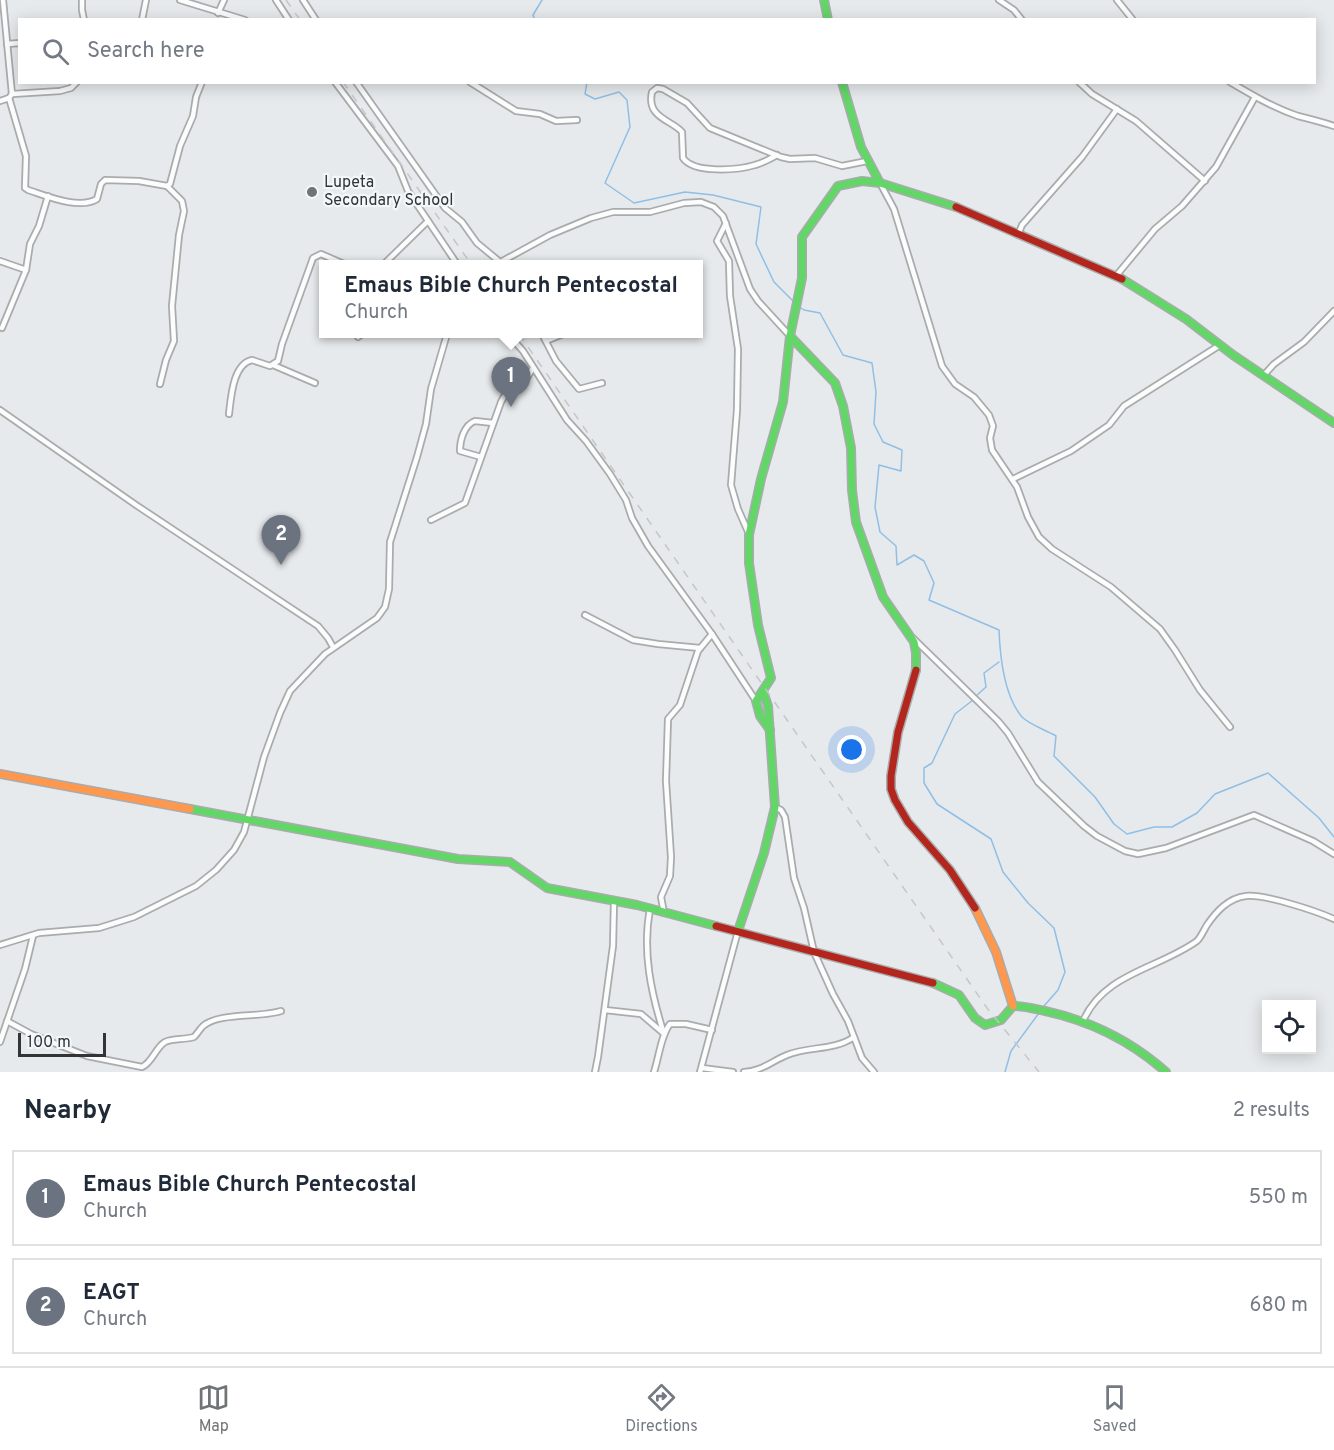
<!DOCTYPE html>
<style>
:root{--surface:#fff;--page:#f2f2f3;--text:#1f2937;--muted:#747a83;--line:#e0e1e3;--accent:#717476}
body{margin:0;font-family:Overpass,sans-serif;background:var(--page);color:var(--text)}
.controls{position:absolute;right:18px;bottom:18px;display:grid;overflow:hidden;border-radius:0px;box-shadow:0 3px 15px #0003}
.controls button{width:54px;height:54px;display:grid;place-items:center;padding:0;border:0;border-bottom:2px solid var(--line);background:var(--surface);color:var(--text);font:30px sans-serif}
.scale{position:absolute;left:18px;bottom:15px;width:88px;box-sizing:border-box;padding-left:6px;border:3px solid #323436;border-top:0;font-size:16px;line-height:21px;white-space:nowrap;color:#323436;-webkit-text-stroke:4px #f2f7fc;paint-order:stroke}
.you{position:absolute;left:852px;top:750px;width:21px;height:21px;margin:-15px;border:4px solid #fff;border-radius:50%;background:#1a73e8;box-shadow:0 0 0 9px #1a73e833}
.badge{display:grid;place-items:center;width:39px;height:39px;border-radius:50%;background:var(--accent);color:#fff;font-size:20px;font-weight:700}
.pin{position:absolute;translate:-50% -50px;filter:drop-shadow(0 2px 3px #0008)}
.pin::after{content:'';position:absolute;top:32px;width:21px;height:18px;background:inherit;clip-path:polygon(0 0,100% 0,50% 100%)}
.popup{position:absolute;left:319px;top:260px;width:384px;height:78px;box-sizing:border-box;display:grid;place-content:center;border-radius:0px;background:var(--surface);filter:drop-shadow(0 2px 4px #0005);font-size:20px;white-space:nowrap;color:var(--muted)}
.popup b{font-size:22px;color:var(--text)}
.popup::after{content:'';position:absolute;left:50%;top:100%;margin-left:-12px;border:12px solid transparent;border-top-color:var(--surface)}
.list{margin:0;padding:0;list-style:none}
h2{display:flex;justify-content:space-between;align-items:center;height:78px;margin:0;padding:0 24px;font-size:26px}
h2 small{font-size:20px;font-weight:400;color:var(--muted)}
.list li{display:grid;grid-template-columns:39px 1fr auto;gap:18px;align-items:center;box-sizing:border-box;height:96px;margin:0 12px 12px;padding:0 12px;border:2px solid var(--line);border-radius:0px}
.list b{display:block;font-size:22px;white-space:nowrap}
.list p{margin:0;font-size:20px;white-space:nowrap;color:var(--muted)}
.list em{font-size:20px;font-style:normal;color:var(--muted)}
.icon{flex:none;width:33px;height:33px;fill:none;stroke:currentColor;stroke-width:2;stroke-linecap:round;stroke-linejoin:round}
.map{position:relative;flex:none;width:1334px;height:1072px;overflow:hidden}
.search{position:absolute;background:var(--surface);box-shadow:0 3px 15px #0003;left:18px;right:18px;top:18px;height:66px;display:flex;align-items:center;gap:15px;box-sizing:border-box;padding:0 21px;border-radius:0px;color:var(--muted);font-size:22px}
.sheet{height:294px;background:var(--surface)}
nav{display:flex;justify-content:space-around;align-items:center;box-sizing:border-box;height:84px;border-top:2px solid var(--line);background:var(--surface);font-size:16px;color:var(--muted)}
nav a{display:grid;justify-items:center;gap:3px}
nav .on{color:var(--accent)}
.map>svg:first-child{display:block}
</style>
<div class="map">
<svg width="1334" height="1072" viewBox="0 0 1334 1072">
<rect width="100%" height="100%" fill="#e7eaec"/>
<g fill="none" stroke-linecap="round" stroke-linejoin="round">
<g stroke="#8fbfe6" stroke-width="1.5">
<polyline points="535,20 533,15 542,0"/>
<polyline points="587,82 585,94 595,99 619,92 627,100 630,127 605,183 634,203 685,192 713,195 761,207 756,244 774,282 795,303"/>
<path d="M798 306 804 310 820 313 843 355 872 363 876 392 874 424 883 442 902 450 901 471 879 465 875 507 880 532 896 546 897 565 914 555 924 561 934 583 929 600 999 630C1000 656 1004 696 1022 717 1030 725 1046 730 1056 736L1054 756 1095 797 1114 824 1127 834 1154 827H1172L1197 813 1215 794 1268 773 1319 818 1334 837"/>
<polyline points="976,696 986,687 984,673 999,662"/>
<polyline points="973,700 955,714 932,763 924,768 924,783 937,804 991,839 1003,872 1028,903 1054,928 1065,972 1058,990 1044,1006"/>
<polyline points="1005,1072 1011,1051 1039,1013"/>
</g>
<g stroke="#a9abad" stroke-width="8">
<g id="street">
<polyline points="3,0 12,94"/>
<polyline points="82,0 82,10 84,20"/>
<polyline points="180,0 245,20"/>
<polyline points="276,0 289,20"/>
<polyline points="303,0 316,20"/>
<polyline points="999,0 1014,10 1022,20"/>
<polyline points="1117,0 1133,20"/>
<polyline points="218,13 224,0"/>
<polyline points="142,20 146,0"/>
<polyline points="7,44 20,43"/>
<polyline points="335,82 398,166 408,191 457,264"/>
<polyline points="356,82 445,208 462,222 477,243 500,262"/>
<polyline points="470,82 516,111 540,114 556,121 577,120"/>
<polyline points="1079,82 1092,94 1136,121 1205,181"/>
<path d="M1230 82C1252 95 1274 108 1298 116 1310 119 1322 122 1334 126"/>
<path d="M9 98 26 156 25 188 28 190C47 196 79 210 97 199L101 184 105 180 139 181 167 186 170 184 180 146 193 116 196 97 202 82"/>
<polyline points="0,101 9,98 12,94 60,91 71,88 77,82"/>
<path d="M777 155C770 159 763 163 755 165 738 170 694 174 683 158L682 132C672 120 646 118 652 92L657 88 663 89 687 103 710 128 781 157 790 159 815 158 842 166 867 161"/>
<polyline points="880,183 894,209 942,366 955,384 974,397 989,415 993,426 990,438 992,450 1017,487 1028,517 1039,537 1052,549 1111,587 1160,629 1175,650 1200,690 1230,727"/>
<polyline points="726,223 717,241 729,261 730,296 738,349 737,410 731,485 738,509 749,534"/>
<polyline points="1018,235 1022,225 1082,157 1117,109"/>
<polyline points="0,261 26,270"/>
<polyline points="384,264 428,221"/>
<polyline points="497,264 550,235 591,218 613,212 650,212 684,203 701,202 714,207 723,216 750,289 758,301 790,336"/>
<polyline points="1116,276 1155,229 1182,206 1216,167 1255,97"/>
<polyline points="2,328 26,270 30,244 39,226 48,196"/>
<polyline points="508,334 523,351 567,420 586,441 610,474 626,500 632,518 648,546 712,634 756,701"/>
<polyline points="542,334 556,361 579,389 602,383"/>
<polyline points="358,337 362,334"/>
<polyline points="546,341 563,334"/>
<polyline points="273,365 315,383"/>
<polyline points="1264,375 1274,364 1304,342 1334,311"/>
<polyline points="160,384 166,360 174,341 172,306 179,235 184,211 182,201 167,186"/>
<polyline points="0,410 136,505 318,626 328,638 333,647"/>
<path d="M229 414C231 397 233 364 252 360L270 366 278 361 282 344 313 258 321 254 344 264"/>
<path d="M481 457 460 451C460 440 464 425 475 421L493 423"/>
<polyline points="1013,479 1071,451 1109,425 1124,406 1220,345"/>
<path d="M431 520 465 503 501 402C506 391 511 391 520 385 526 382 529 374 533 368"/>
<polyline points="585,615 633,640 658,644 700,648"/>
<polyline points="914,639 998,721 1008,733 1038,782 1084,826 1097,836 1125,851 1138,854 1166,848 1254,815 1313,841 1334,854"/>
<polyline points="775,807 781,810 785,817 794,878 804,908 814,952 833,994 848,1021 862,1058 874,1072"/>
<path d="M650 909C642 951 651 993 664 1034"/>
<polyline points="664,913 661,897 670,876 671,857 666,781 668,719 680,705 698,651 712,634"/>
<polyline points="0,945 39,933 99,928 134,917 196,886 216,870 234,850 244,832 264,757 280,713 290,691 325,654 377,618 385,607 389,589 390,542 417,457 426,424 431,389 447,334"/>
<polyline points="605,1010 641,1014 662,1032"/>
<path d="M7 1021 31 1034 87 1056 142 1067C153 1062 155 1048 165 1042 173 1038 184 1040 194 1037 197 1034 200 1029 203 1026 220 1012 259 1018 281 1011"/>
<path d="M1083 1021C1104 973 1158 969 1197 941 1201 937 1204 930 1207 925 1216 912 1228 898 1246 896 1265 894 1316 911 1334 919"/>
<polyline points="0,1042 25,969 33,936"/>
<polyline points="702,1068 733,1072"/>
<polyline points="595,1072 598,1057 613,946 614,901"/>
<path d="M654 1072C659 1057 661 1035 670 1024H686L712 1030"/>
<polyline points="700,1072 738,931"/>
<path d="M744 1072C762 1071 772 1061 787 1055 809 1046 834 1051 854 1037"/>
</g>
</g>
<g stroke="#a9abad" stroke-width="10">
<g id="fast">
<polyline points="824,0 828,20"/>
<polyline points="842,82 861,147 880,183"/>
<polyline points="1122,279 1186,319 1233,355 1334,423"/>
<polyline points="790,336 835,383 843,406 851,448 852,490 856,522 883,597 914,642 916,653 916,670"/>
<polyline points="770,730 760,716 756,701 771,678 758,625 749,563 749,535 761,479 783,402 790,336 802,278 802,237 838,186 862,181 880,183 956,207"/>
<polyline points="190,809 458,859 510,862 547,888 637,905 716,926"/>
<polyline points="738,931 764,853 775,807 768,706 763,691"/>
<path d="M933 983 959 995 975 1018 985 1025 1001 1020 1013 1006C1024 1006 1035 1009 1045 1011 1091 1021 1131 1041 1166 1072"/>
</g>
</g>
<g stroke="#a9abad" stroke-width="10">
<g id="slow">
<polyline points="0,774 190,809"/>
<polyline points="975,908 996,952 1013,1006"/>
</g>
</g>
<g stroke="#a9abad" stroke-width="10">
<g id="jam">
<polyline points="956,207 1122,279"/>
<polyline points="916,670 898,732 891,776 891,789 895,800 908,822 950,870 975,908"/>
<polyline points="716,926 933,983"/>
</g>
</g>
<use href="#street" stroke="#fbfcfc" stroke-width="4.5"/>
<use href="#fast" stroke="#63d668" stroke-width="7"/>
<use href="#slow" stroke="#ff974d" stroke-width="7"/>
<use href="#jam" stroke="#b3261e" stroke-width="7"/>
<g stroke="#c6c6c7" stroke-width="1.5" stroke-dasharray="8 8" stroke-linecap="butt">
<polyline points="286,0 300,20"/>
<polyline points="343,82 471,264"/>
<polyline points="519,334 987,1008 1039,1072"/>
</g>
</g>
<circle fill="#717476" stroke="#f2f7fc" stroke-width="2" cx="312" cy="192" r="6"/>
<g text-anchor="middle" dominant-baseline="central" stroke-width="4.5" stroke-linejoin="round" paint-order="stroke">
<g font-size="16" fill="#323436" stroke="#f2f7fc" text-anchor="start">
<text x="324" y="183">Lupeta<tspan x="324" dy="18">Secondary School</tspan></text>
</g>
</g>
</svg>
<div class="controls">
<button><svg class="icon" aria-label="locate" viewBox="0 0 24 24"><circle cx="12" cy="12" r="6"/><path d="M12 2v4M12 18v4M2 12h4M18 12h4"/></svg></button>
</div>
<div class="scale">100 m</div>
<div class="you"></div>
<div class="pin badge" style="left:511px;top:407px;background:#6b7280">1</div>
<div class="popup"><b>Emaus Bible Church Pentecostal</b>Church</div>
<div class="pin badge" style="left:281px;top:565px;background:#6b7280">2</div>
<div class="search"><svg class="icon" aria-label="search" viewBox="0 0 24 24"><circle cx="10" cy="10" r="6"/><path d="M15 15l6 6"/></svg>Search here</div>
</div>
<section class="sheet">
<h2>Nearby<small>2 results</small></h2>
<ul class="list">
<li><span class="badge" style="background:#6b7280">1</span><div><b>Emaus Bible Church Pentecostal</b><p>Church</p></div><em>550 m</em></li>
<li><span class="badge" style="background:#6b7280">2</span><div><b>EAGT</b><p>Church</p></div><em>680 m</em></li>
</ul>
</section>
<nav>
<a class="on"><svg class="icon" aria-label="map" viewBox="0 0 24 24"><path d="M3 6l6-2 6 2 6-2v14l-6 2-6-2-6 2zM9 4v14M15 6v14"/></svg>Map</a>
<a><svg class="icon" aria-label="directions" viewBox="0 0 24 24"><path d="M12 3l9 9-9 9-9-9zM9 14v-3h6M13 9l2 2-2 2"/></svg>Directions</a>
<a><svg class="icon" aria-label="saved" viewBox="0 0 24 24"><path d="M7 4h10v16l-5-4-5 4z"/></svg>Saved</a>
</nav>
